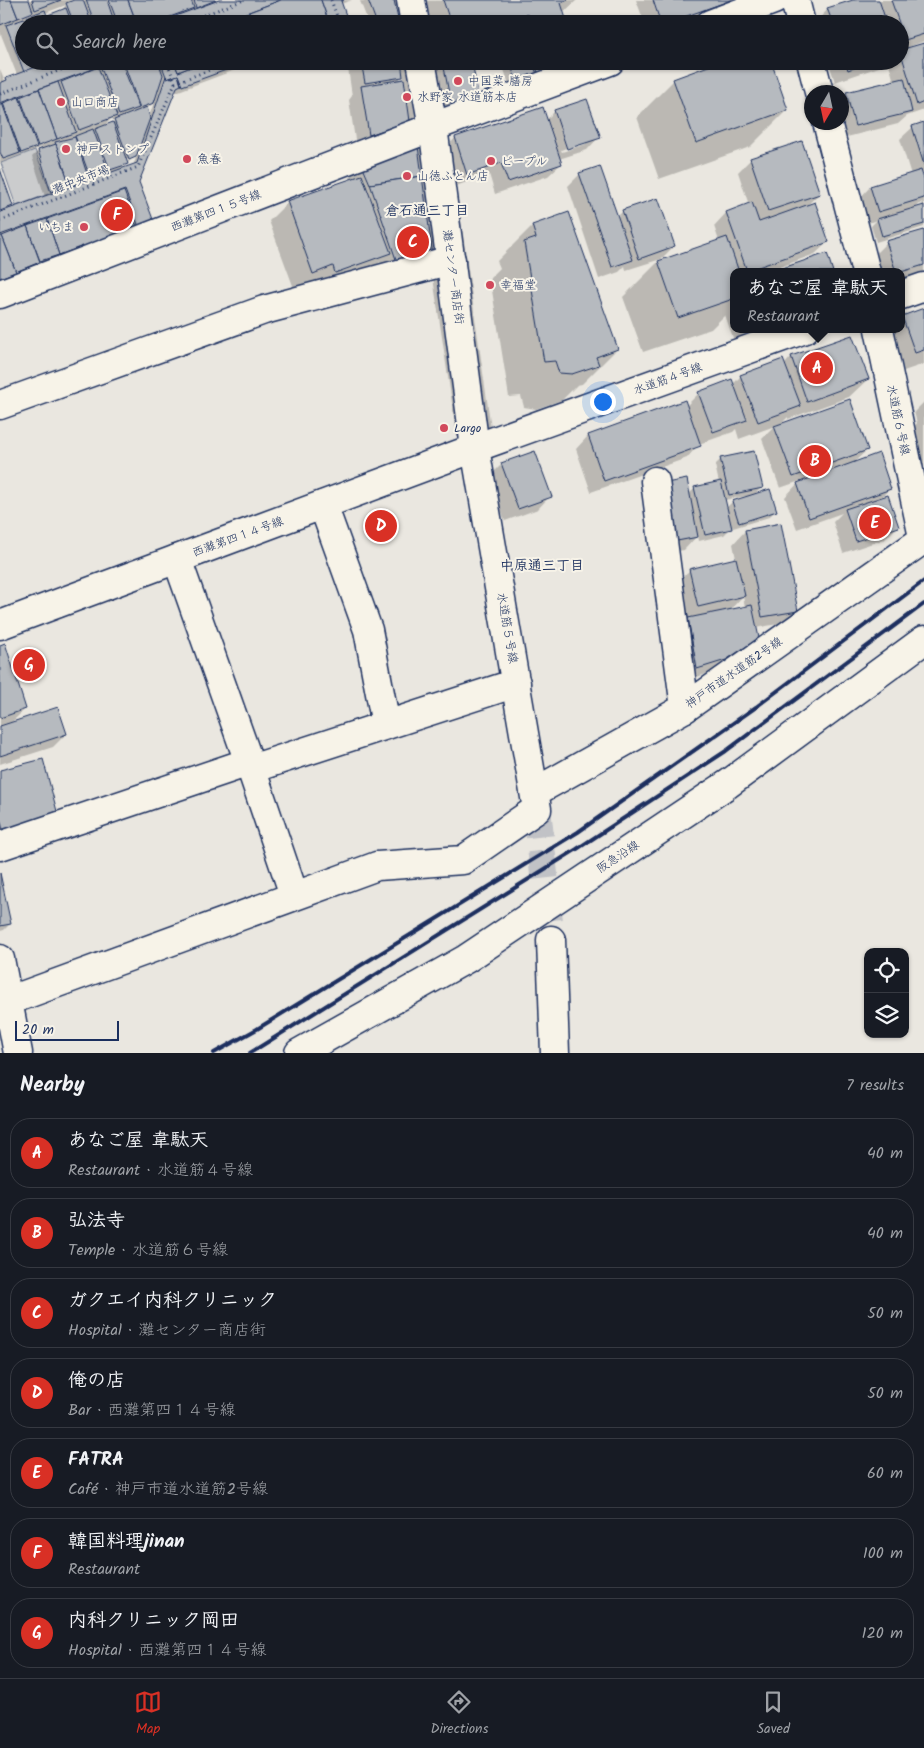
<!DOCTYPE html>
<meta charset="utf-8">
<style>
:root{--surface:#171b24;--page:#20242c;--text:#f1f3f6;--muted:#9ea1a6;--line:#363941;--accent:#d93025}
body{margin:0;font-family:Kalam,"Klee One",sans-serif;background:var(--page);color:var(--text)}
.controls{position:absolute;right:15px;bottom:15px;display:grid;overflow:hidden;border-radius:10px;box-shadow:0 1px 4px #0004}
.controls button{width:45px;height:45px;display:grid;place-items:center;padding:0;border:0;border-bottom:1px solid var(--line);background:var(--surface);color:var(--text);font:25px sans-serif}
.compass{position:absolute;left:804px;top:85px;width:45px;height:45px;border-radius:50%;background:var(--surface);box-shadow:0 1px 4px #0004;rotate:189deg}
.scale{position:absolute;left:15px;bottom:12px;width:104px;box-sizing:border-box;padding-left:5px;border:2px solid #1b2f5e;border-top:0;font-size:14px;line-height:18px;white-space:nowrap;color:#1b2f5e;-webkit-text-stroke:4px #f7f3e8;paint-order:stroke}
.you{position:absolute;left:602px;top:401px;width:18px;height:18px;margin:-12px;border:4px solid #fff;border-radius:50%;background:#1a73e8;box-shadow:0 0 0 8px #1a73e833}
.badge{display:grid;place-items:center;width:32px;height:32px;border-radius:50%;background:var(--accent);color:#fff;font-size:16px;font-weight:700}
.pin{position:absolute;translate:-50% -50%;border:2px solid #fff;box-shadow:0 1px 5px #0006}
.popup{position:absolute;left:730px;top:268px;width:175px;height:65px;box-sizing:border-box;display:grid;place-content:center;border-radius:10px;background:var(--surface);filter:drop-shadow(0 1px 4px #0005);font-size:16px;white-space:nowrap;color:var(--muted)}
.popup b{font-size:19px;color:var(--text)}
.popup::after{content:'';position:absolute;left:50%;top:100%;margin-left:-10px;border:10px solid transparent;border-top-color:var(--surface)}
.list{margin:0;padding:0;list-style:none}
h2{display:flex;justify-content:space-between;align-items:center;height:65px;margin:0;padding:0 20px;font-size:21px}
h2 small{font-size:16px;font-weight:400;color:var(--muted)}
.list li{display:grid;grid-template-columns:32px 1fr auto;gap:15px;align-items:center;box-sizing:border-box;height:70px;margin:0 10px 10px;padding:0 10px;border:1px solid var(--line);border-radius:20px}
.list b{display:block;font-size:19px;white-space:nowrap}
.list p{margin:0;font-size:16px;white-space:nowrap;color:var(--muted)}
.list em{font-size:16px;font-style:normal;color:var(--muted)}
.icon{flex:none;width:28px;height:28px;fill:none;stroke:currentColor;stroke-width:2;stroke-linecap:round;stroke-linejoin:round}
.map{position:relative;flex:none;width:924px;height:1053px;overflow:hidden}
.search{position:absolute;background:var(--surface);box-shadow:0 1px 4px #0004;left:15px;right:15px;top:15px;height:55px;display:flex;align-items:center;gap:12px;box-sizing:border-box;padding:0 18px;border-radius:28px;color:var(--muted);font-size:19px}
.sheet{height:625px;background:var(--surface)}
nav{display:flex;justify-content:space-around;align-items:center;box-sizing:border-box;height:70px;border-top:1px solid var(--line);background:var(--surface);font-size:14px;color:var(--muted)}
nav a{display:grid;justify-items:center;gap:2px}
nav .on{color:var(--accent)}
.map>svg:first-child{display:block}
</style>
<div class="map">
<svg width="924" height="1053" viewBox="0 0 924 1053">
<rect width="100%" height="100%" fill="#eae7e0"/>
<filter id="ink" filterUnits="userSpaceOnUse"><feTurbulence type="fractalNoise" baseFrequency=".02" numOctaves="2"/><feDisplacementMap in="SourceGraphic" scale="10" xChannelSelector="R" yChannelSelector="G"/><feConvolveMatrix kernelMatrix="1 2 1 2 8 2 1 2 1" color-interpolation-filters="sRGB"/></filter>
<g filter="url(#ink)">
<polygon fill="#cbcccd" stroke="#737e96" points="35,150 51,193 16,206 1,163"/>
<g fill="#0003" fill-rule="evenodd">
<path d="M0 0H352L341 4 348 24H24V61H259L176 92 175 89 138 182 152 221 0 280V213L8 210V209L0 210V172L12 209 45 197 32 157 42 147 0 163V69L5 81 17 75 0 32ZM66 5 61 11 46 17 45 13ZM154 102 149 117 147 109ZM112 118 114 122 103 127ZM137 155 133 166 119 171 131 160 124 163 123 161 132 157V159Z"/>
<polygon points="577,0 563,13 565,18 559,24 369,24 360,1"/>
<polygon points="636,0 749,0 747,2 685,24 645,24"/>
<polygon points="857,0 924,0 924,41 909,47 909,49 924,45 924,110 907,116 898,124 843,138 839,122 842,122 842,99 847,93 894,82 889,64 891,61 900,61 900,52 904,48 900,50 900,24 816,24 816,22 828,9"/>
<path d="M347 61H437L438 69 444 64 478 99 446 124 450 144 455 138 546 120 555 111 599 137 587 150 559 159 561 164 548 176 495 194 489 174 456 186 491 428 458 443 430 258 387 280 380 262 371 271 295 291 269 221 288 202 351 180 350 177 362 164 414 148 410 120 396 134 356 146 349 100 352 96ZM403 75 404 81 397 82ZM586 141V144L562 152 561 150Z"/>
<polygon points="501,61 574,61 510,87"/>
<polygon points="828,61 887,61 882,66 835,82"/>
<polygon points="674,80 787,110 750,147 659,179 637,117"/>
<path d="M924 123V173L921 174 924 181V227L876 242 871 226 877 220 865 224 858 200 870 187 911 175 900 139 913 127ZM922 202 923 206 915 208Z"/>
<polygon points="751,159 819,194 805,207 828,242 815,254 766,272 733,272 733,329 785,329 736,346 725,315 711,329 643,352 623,297 658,262 719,241 714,226 726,213 749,205 738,172"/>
<polygon points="580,174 616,218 622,212 658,199 674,246 661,259 626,270 625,266 619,272 599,279 568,186"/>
<polygon points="568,214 617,349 582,384 577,385 562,400 536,409 524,407 521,396 509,397 490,278 500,268 497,261 532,226"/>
<polygon points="924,231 924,273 901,280 901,272 879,272 874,255 887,242"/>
<polygon points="924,310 924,364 892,375 890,329 901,329 901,319 903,317"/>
<polygon points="852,336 868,379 849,397 788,419 788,417 780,425 867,450 852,464 890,488 879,500 897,527 885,539 843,553 833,522 842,513 797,529 785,497 800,481 780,488 762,439 775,426 739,439 736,429 733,432 699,444 687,458 591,492 576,449 588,436 684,402 686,406 699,393 733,384 741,376 784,365 791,357"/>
<polygon points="924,402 924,475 921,476 910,431 917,423 914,412"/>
<path d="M721 459 761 488 753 496 775 511 769 517 733 528 732 527 724 535 699 541 698 535 684 550 660 554 688 495 695 488 719 483 715 465ZM746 496 747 497 732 502 726 508 724 500Z"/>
<polygon points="502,464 550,496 538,509 505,521 489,477"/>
<path d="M745 531 796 610 784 623 755 628 757 638 744 651 712 672 685 681 676 631 690 618 685 619 677 582 690 570 736 559 733 544ZM743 596 745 608 729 611Z"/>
<polygon points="0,646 25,709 10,724 66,734 53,747 0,764"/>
<polygon points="0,771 57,815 0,839"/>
<polygon points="0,879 10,924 4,930 0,931"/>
</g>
<g fill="#b6babf" stroke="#1b2f5e">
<polygon points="0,0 11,0 18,18 0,25"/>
<polygon points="11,0 29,0 33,12 18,18"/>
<polygon points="32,0 61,0 35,10"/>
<polygon points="74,0 83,0 92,24 74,24 66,3"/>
<polygon points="86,0 107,0 115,24 95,24"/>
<polygon points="109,0 128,0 137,24 118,24"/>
<polygon points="128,0 191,0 194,8 151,24 137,24"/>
<polygon points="194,0 216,0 196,8"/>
<polygon points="219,0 281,0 217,24 154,24"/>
<polygon points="281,0 321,0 327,17 309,24 217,24"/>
<polygon points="321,0 344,0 341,1 349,24 309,24 327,17"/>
<polygon points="368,0 394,0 399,24 377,24"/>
<polygon points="443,0 568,0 561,3 566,19 552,24 532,24 528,14 501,24 451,24"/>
<polygon points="653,0 732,0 664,24 661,24"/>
<polygon points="853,0 879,0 887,24 833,24 827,8"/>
<polygon points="891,0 924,0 924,34 905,40"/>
<polygon points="66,8 72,24 51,24 48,15"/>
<polygon points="45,10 50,24 28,24 26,17"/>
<polygon points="24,19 26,24 24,24 24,61 40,61 42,65 24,72 6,25"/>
<polygon points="924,43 924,102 917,105 900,50"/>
<polygon points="52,61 115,61 0,103 0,83 7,80 6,78"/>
<polygon points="121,61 139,108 119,115 101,68"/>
<polygon points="123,61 158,61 163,75 154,103 140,108"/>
<polygon points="160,61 174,61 178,72 206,61 251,61 182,86 178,75 167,79"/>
<polygon points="174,61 206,61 178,72"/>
<polygon points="361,61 401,61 403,77 365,83"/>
<polygon points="449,61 472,61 479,100 451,104 443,62"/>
<polygon points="509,61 532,61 537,74 517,82"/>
<polygon points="534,61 575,61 539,75"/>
<polygon points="722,61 771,61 788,110 696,143 673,79"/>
<polygon points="845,61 873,61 848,70"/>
<polygon points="98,67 117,116 79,130 61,82"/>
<polygon points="178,75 181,85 177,87 139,182 154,222 139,227 125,190 0,235 0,212 137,163 166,76 167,79"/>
<polygon points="904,78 912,112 855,126 846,92"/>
<polygon points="404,79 410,121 369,135 361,86"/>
<polygon points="58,82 76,132 57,139 39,89"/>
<polygon points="39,89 57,139 38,146 20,97"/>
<polygon points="19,97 37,147 21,153 3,103"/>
<polygon points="587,99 601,138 567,149 554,110"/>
<polygon points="2,103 20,153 3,159 0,152 0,104"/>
<polygon points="147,107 150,118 136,157 129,160 114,120"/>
<polygon points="543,107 562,164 508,182 501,163 467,175 455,137"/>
<polygon points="113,122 128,164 110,170 95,129"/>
<polygon points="924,122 924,165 912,126"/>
<polygon points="93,129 108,170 90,177 75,136"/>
<polygon points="75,137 89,180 70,186 55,142"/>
<polygon points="802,141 820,194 768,211 750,158"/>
<polygon points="56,144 70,186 51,192 38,150"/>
<polygon points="418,146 422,176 370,184 361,163"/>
<polygon points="600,166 633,260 612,267 579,173"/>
<polygon points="0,169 13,206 0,211"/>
<polygon points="921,170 924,179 924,198 878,212 870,186"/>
<polygon points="362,175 391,253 335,273 333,266 313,274 287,201"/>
<polygon points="422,176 433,257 399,268 370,184"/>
<polygon points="124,191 137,227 59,255 47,219"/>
<polygon points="658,198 675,246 639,259 622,210"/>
<polygon points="752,202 759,222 815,202 829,242 747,271 726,212"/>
<polygon points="924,205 924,224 882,236 877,219"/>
<polygon points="569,212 618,349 596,357 599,365 572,374 559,373 555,361 544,362 524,242 536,238 532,225"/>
<polygon points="47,219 59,255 40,261 27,226"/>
<polygon points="27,226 40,262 16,272 2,236"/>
<polygon points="924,230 924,265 901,272 896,272 886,241"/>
<polygon points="0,236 2,236 16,272 0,278"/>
<polygon points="727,237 739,272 733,272 733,299 678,318 658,261"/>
<polygon points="827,253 833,272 771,272"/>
<polygon points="924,308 924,350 915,353 902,316"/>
<polygon points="852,335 869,379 807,402 791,356"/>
<polygon points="783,359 801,406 758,422 740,375"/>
<polygon points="732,379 747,420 713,432 698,392"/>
<polygon points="850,399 868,450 793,477 774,426"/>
<polygon points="685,400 701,446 604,481 588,435"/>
<polygon points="535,451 552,497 518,509 501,463"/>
<polygon points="754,451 763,488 729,495 720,458"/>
<polygon points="879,453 891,489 809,518 797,483"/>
<polygon points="687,479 698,537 672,542 661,484"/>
<polygon points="721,481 732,529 705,535 694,487"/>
<polygon points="770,489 777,511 739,523 732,501"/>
<polygon points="888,495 899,527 856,541 845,509"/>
<polygon points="781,523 798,611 762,617 745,530"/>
<polygon points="736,558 745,596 698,607 689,569"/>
<polygon points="752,605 759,638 726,660 697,669 688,618"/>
<polygon points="5,643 26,709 0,718 0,645"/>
<polygon points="58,707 67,734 0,756 0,726"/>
<polygon points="43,759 58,815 3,830 0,818 0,770"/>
<polygon points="0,873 11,924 0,926"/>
</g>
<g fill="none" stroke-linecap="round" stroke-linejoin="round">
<polyline stroke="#c1c2c6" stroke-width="28" stroke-dasharray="28 14" stroke-linecap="butt" points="537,809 551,940"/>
<g stroke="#1b2f5e" stroke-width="31">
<g id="minor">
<polyline points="411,0 415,24"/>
<polyline points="795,0 801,24"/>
<polyline points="710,24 774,0"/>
<polyline points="811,61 819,92"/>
<polyline points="827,122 866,272"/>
<polyline points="0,294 433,127 610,61"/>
<polyline points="901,295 924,287"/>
<polyline points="879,329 924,542"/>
<polyline points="0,405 264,310 451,260"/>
<polyline points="655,481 685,708"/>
<polyline points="323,505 368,630 386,725"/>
<polyline points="177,559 249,762 294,895"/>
<polyline points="0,625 475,448 805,329"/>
<polyline points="251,769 516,683"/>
<polyline points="535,792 685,708 924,539"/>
<polyline points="0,846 249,762"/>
<polyline points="551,940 555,1053"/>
<polyline points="0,959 18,1053"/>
<polyline points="8,1001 377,866 463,860 537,809 475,448 433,127 421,61"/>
<polyline points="299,1053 466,959 728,784 924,640"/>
</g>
</g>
<g stroke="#1b2f5e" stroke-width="3" stroke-dasharray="1 4" stroke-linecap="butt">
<polyline points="331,0 339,22 334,24"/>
<polyline points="180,24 244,0"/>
<polyline points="175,83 233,61"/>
<polyline points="0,94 83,61"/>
<polyline points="0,221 138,167 175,83 167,61"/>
</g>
<use href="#minor" stroke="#f7f3e8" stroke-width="28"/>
<g stroke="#1b2f5e" stroke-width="4">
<polyline points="214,1053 257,1029 578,832 756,707 924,581"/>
<polyline points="250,1053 577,849 726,751 924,604"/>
</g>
</g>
</g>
<g fill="#d1495b" stroke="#f7f3e8" stroke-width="2">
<circle cx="458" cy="81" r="5"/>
<circle cx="407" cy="97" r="5"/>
<circle cx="61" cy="102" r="5"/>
<circle cx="66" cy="149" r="5"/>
<circle cx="187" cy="159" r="5"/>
<circle cx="491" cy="161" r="5"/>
<circle cx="407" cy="176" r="5"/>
<circle cx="84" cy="227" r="5"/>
<circle cx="490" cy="285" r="5"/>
<circle cx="444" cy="428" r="5"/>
</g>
<g text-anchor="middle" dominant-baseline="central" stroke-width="4" stroke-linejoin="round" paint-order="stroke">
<g font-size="12" fill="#1b2f5e" stroke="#f7f3e8" text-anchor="start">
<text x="468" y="81">中国菜 膳房</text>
<text x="417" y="97">水野家 水道筋本店</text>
<text x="71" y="102">山口商店</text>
<text x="76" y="149">神戸ストンプ</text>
<text x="197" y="159">魚春</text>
<text x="501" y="161">ピープル</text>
<text x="417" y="176">山徳ふとん店</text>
<text x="74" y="227" text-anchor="end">いちま</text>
<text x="500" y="285">幸福堂</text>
<text x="454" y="428">Largo</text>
</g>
<g font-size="12" fill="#1b2f5e" stroke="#f7f3e8">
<text transform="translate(81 180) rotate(-21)">灘中央市場</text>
<text transform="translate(216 211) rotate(-21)">西灘第四１５号線</text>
<text transform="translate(453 277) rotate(82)">灘センター商店街</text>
<text transform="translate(668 379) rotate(-20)">水道筋４号線</text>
<text transform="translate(898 420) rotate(78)">水道筋６号線</text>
<text transform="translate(238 537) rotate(-20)">西灘第四１４号線</text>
<text transform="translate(507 628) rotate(80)">水道筋５号線</text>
<text transform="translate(734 673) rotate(-35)">神戸市道水道筋2号線</text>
<text transform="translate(618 857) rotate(-34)">阪急沿線</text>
</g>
<g font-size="14" font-weight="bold" fill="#1b2f5e" stroke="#f7f3e8">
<text x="427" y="211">倉石通三丁目</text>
<text x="542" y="566">中原通三丁目</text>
</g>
</g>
</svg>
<div class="controls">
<button><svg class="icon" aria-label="locate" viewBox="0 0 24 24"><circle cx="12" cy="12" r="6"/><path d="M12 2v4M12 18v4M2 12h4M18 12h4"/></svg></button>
<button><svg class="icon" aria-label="layers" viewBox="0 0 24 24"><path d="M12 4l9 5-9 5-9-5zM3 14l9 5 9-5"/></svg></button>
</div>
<svg class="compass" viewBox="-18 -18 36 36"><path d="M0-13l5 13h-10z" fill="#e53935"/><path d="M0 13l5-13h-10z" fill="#9ea1a6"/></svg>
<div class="scale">20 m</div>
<div class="you"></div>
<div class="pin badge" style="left:817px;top:368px">A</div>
<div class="popup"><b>あなご屋 韋駄天</b>Restaurant</div>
<div class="pin badge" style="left:815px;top:461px">B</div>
<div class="pin badge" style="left:413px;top:242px">C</div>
<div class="pin badge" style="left:381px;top:526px">D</div>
<div class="pin badge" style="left:875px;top:523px">E</div>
<div class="pin badge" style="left:117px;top:215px">F</div>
<div class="pin badge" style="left:29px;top:665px">G</div>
<div class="search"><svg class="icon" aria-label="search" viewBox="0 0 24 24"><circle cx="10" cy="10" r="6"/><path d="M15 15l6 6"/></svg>Search here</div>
</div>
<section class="sheet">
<h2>Nearby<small>7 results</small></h2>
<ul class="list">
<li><span class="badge">A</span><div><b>あなご屋 韋駄天</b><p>Restaurant · 水道筋４号線</p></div><em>40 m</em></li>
<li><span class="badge">B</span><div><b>弘法寺</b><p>Temple · 水道筋６号線</p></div><em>40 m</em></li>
<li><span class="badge">C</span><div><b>ガクエイ内科クリニック</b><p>Hospital · 灘センター商店街</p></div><em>50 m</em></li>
<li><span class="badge">D</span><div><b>俺の店</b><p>Bar · 西灘第四１４号線</p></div><em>50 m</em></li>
<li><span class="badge">E</span><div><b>FATRA</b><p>Café · 神戸市道水道筋2号線</p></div><em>60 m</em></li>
<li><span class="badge">F</span><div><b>韓国料理jinan</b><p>Restaurant</p></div><em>100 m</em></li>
<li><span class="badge">G</span><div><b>内科クリニック岡田</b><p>Hospital · 西灘第四１４号線</p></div><em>120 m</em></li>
</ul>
</section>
<nav>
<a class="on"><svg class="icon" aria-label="map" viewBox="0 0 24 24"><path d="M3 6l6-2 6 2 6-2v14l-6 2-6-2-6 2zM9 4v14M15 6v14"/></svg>Map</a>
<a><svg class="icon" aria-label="directions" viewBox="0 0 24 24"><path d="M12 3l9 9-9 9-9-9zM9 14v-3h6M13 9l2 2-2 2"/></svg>Directions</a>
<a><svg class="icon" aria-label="saved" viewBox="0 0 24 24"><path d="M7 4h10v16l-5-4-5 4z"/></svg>Saved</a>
</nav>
